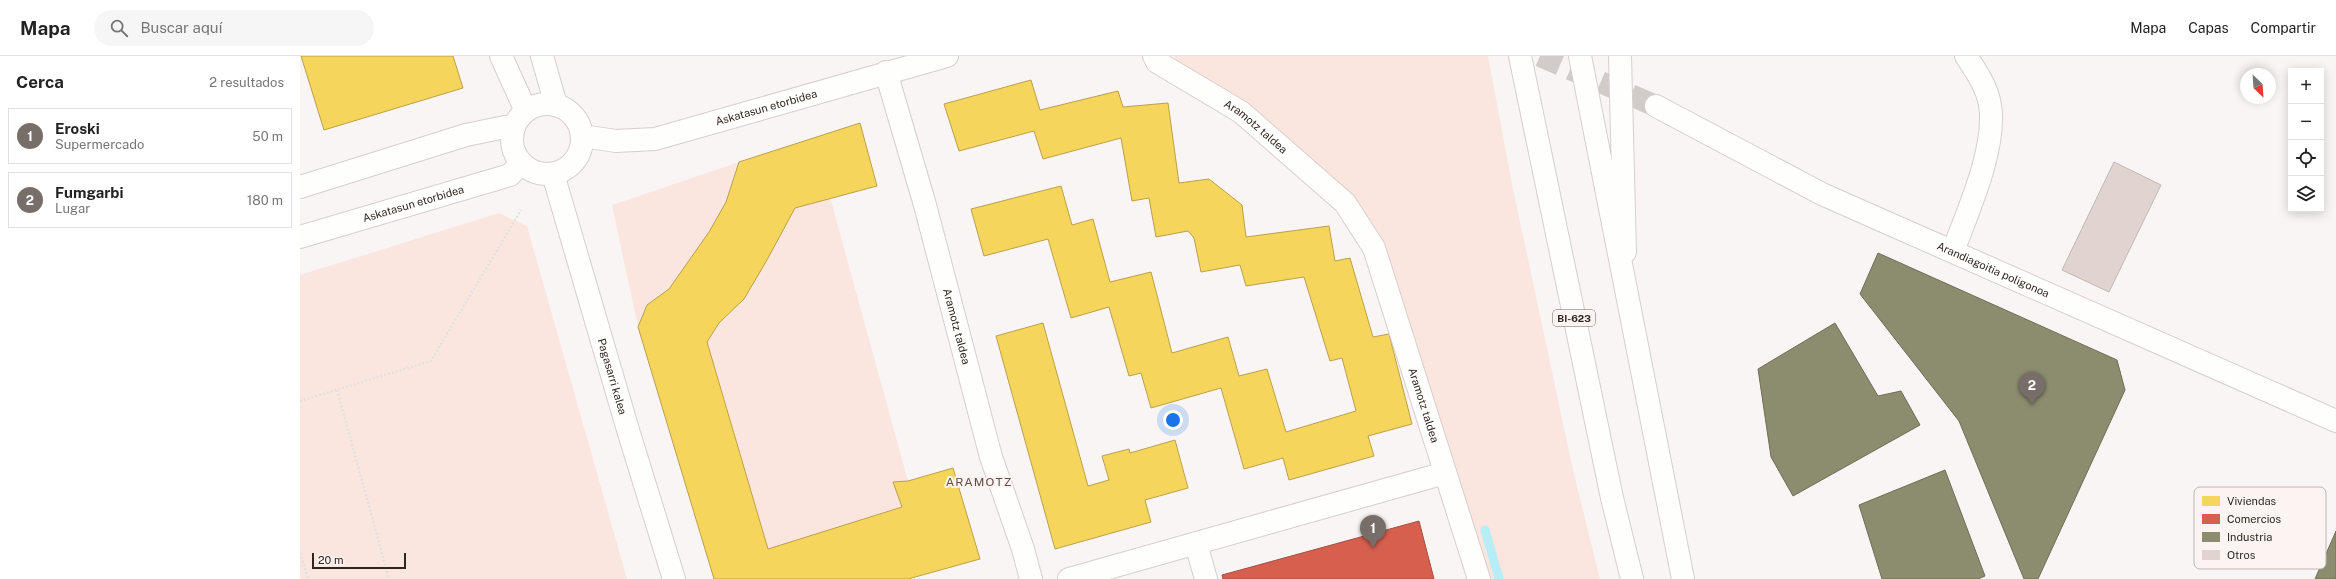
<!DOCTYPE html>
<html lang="es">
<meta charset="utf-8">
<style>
:root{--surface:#fff;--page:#f6f6f6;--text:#222;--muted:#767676;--line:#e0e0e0;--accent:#776e6a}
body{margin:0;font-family:"Public Sans",sans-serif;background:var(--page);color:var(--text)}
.controls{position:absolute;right:12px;top:12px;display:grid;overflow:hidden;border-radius:0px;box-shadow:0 2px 10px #0003}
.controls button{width:36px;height:36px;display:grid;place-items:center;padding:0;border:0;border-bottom:1px solid var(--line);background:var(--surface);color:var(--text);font:20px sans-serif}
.compass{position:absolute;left:1940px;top:12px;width:36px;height:36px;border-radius:50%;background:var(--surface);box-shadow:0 2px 10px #0003;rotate:155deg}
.scale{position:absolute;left:12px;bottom:10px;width:94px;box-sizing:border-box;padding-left:4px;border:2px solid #312520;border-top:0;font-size:11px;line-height:14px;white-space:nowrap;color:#312520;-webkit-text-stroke:3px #fbf4f2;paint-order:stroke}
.you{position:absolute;left:873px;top:364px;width:14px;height:14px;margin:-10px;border:3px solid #fff;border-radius:50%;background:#1a73e8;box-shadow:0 0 0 6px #1a73e833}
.badge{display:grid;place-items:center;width:26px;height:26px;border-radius:50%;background:var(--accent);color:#fff;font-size:13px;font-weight:700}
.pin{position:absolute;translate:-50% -33px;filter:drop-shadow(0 1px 2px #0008)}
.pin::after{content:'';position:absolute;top:21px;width:14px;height:12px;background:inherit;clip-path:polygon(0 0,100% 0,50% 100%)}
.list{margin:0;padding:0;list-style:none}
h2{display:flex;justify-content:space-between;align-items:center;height:52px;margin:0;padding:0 16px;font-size:17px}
h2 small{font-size:13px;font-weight:400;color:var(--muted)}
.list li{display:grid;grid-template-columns:26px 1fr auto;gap:12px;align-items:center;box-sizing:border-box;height:56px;margin:0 8px 8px;padding:0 8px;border:1px solid var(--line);border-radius:0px}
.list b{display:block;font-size:15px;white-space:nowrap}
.list p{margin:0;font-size:13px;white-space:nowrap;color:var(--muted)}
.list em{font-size:13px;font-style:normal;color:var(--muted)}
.icon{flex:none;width:22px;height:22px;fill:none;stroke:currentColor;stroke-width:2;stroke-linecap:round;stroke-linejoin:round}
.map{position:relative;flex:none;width:2036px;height:523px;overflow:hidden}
header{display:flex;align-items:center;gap:24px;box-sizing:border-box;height:56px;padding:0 20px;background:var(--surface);border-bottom:1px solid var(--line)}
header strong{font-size:19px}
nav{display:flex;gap:22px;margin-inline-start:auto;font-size:14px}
.search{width:280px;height:36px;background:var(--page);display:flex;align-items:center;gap:10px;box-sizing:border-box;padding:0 14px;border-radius:22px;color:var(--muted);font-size:15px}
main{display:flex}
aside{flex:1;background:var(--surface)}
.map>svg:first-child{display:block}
</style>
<header>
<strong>Mapa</strong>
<div class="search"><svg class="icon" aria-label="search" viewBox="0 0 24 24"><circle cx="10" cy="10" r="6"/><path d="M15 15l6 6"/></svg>Buscar aquí</div>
<nav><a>Mapa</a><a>Capas</a><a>Compartir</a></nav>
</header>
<main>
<aside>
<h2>Cerca<small>2 resultados</small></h2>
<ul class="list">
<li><span class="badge">1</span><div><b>Eroski</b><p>Supermercado</p></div><em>50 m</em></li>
<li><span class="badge">2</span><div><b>Fumgarbi</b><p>Lugar</p></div><em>180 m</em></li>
</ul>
</aside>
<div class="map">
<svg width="2036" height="523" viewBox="0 0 2036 523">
<rect width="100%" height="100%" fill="#f9f5f4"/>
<g fill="#fbe6df">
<polygon points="874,0 1188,0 1212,128 1273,414 1300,523 1179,523 1106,290 1045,147 887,23"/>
<polygon points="439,106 426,146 409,176 369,233 347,249 338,271 312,149"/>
<polygon points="530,141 608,425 602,451 468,493 407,286 419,267 444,242 467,204 495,152"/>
<polygon points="199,157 227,170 327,523 0,523 0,219"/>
</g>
<g fill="#f6d55c" stroke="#bba04a">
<polygon points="1,0 153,0 163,32 24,74"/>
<polygon points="731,24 740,54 818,35 823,51 868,47 879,127 909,123 942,149 946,181 1029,170 1035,205 1050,202 1073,281 1089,278 1112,368 1068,380 1074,400 989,424 983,402 944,413 921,332 851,352 841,317 829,320 809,251 771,262 748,183 684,200 671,153 761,130 772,169 793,163 810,226 851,216 872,297 928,281 939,320 967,313 986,376 1056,355 1042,302 1030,305 1004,221 946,230 940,209 901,216 894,182 888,175 856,181 849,142 832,145 821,82 743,103 734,75 659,95 644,48"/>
<polygon points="560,67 577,130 495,152 467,204 444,243 419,267 407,286 468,493 602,451 593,426 608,425 653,412 680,503 608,523 414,523 338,271 347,249 369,233 409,176 426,146 439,106"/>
<polygon points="743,267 788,430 809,424 802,400 829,393 830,397 875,384 888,432 845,444 851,466 755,493 696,280"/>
</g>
<polygon fill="#d6604d" stroke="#a44e40" points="1119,465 1134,523 923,523 922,519"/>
<g fill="#8c8c6e" stroke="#716d57">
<polygon points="1578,197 1817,304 1825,334 1738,523 1724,523 1659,365 1560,238"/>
<polygon points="1535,267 1578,340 1601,335 1620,369 1493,440 1471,401 1458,313"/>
<polygon points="1645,414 1685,520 1678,523 1582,523 1559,449"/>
<polygon points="2036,475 2036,523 2015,523"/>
</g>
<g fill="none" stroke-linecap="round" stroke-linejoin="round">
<polyline stroke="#b6edf6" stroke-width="9" points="1185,474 1199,523"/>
</g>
<polygon fill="#e1d3cf" stroke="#c0b8b5" points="1814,106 1861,129 1809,236 1762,214"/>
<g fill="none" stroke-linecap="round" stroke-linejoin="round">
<polyline stroke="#d1cbca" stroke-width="22" stroke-dasharray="22 11" stroke-linecap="butt" points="1240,0 1356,50"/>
<g stroke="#d6cfcc" stroke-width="24">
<g id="street">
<polyline points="201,0 226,55"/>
<polyline points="242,0 256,49"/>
<path id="s1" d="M854 0 857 6 941 56 1045 147 1074 192 1179 523"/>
<path id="s2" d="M586 16 625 149 691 401 723 493 731 523"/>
<path id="s3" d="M253 118 328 374 374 523"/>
<polyline points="896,488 906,523"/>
<polyline points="769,523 1145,417"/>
</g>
</g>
<g stroke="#d6cfcc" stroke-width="24">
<g id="secondary">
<polyline points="1320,0 1325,196"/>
<circle cx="247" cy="83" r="35"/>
<path id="s4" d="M1356 50 1522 138 2036 365"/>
<path id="s5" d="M282 80 316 85 355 83 647 0"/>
<polyline points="0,131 166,79 205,71 214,71"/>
<path id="s6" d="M0 181 210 119 221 107"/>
<path d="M1653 195C1668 155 1697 91 1690 49 1687 31 1676 15 1666 0"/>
</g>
</g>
<g stroke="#d6cfcc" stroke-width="24">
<g id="primary">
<polyline points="1220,0 1312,442 1332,523"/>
<polyline points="1280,0 1383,523"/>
</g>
</g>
<g stroke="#e2e1e0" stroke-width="2.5" stroke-dasharray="2 2" stroke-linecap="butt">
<polyline points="37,334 89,523"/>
<polyline points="0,345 131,305 221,154"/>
<polyline points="0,497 8,523"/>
</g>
<use href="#street" stroke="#fefefd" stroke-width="22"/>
<use href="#secondary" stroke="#fefefd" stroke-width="22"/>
<use href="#primary" stroke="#fefefd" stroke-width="22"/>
</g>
<g text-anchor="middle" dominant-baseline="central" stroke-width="4" stroke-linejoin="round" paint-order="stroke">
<rect fill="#fbf4f2" stroke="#6e635f" stroke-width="1" x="1253" y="254" width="42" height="16" rx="3"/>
<g font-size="10" font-weight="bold" fill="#312520">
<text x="1274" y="262">BI-623</text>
</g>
<g font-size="11" fill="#312520" stroke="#fbf4f2">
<text stroke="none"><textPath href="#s5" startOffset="189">Askatasun etorbidea</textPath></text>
<text stroke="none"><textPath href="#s1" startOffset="125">Aramotz taldea</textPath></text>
<text stroke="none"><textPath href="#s6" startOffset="118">Askatasun etorbidea</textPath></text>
<text stroke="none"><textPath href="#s4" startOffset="375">Arandiagoitia poligonoa</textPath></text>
<text stroke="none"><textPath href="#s2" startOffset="264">Aramotz taldea</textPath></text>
<text stroke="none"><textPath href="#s3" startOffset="211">Pagasarri kalea</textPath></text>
<text stroke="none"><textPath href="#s1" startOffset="461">Aramotz taldea</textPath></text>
</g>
<g font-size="12" letter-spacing="1" fill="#684c42" stroke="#fbf4f2">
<text x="679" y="426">ARAMOTZ</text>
</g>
</g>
<rect x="1894" y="431" width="132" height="82" rx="6" fill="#fbf4f2" stroke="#beb6b3" stroke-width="1"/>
<rect x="1902" y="440" width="18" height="10" fill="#f6d55c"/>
<rect x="1902" y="458" width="18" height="10" fill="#d6604d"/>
<rect x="1902" y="476" width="18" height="10" fill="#8c8c6e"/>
<rect x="1902" y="494" width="18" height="10" fill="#e1d3cf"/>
<g font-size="11" fill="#312520">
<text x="1927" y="449">Viviendas</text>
<text x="1927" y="467">Comercios</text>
<text x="1927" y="485">Industria</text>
<text x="1927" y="503">Otros</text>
</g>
</svg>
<div class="controls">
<button>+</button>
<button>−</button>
<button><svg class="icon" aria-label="locate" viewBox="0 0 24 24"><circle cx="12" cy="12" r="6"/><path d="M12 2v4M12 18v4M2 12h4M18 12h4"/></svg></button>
<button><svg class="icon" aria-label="layers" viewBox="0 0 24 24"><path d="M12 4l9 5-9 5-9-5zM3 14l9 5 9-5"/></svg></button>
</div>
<svg class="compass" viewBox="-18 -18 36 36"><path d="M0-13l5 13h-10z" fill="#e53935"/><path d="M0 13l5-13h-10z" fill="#767676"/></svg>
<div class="scale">20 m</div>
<div class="you"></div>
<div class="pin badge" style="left:1073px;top:492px">1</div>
<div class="pin badge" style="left:1732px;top:349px">2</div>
</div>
</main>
